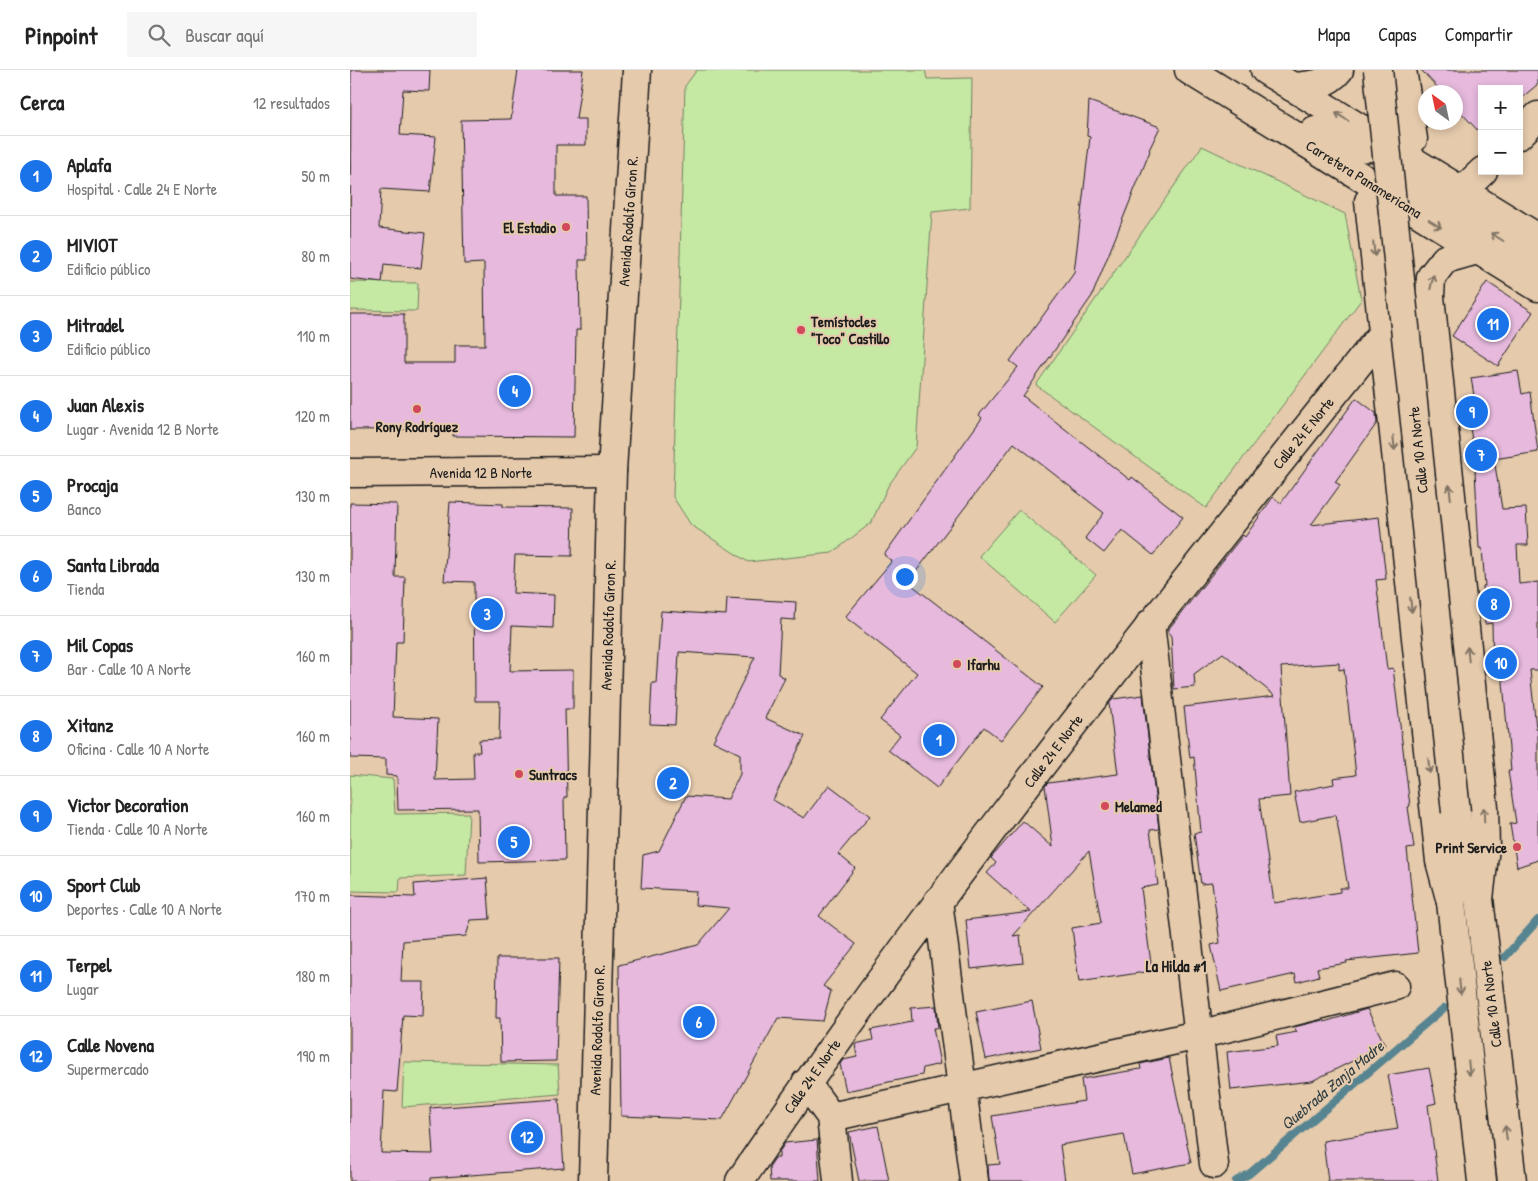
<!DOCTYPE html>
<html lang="es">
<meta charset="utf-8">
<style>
:root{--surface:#fff;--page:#f6f6f6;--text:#222;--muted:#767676;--line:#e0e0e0;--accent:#1a73e8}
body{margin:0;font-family:"Patrick Hand",sans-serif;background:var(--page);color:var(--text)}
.controls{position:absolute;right:15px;top:15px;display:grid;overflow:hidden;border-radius:0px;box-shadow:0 2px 8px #0003}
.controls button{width:45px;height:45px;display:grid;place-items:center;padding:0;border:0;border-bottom:1px solid var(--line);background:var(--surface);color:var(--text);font:25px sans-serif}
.compass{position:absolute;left:1068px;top:15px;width:45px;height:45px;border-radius:50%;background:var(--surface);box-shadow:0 2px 8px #0003;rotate:327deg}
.you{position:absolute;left:554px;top:506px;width:18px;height:18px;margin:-12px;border:4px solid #fff;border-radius:50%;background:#1a73e8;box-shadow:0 0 0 8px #1a73e833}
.badge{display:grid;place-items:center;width:32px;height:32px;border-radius:50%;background:var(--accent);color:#fff;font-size:16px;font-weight:700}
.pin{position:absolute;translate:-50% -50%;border:2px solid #fff;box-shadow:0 1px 5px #0006}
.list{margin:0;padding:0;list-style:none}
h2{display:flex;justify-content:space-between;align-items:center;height:65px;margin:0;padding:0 20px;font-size:21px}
h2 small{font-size:16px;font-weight:400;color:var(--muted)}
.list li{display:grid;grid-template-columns:32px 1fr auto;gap:15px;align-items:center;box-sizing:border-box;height:80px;padding:0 20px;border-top:1px solid var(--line)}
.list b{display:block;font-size:19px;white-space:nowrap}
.list p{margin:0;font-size:16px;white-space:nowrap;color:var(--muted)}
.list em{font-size:16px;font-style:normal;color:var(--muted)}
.icon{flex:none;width:28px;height:28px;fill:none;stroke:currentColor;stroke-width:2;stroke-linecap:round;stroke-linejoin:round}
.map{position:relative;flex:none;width:1188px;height:1111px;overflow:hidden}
header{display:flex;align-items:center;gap:30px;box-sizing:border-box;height:70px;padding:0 25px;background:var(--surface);border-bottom:1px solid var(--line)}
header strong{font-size:24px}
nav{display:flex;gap:28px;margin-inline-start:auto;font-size:18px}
.search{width:350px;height:45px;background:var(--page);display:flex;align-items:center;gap:12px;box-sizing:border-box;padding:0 18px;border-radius:0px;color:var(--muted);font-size:19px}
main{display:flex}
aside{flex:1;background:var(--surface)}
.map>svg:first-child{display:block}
</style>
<header>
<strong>Pinpoint</strong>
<div class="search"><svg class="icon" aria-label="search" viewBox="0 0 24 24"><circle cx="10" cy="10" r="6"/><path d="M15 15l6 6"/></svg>Buscar aquí</div>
<nav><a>Mapa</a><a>Capas</a><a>Compartir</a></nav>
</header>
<main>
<aside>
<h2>Cerca<small>12 resultados</small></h2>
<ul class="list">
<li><span class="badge">1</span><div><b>Aplafa</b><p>Hospital · Calle 24 E Norte</p></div><em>50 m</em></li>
<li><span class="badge">2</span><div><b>MIVIOT</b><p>Edificio público</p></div><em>80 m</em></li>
<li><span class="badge">3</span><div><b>Mitradel</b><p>Edificio público</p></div><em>110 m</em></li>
<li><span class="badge">4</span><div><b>Juan Alexis</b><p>Lugar · Avenida 12 B Norte</p></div><em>120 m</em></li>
<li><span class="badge">5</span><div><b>Procaja</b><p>Banco</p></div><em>130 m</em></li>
<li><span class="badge">6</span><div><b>Santa Librada</b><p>Tienda</p></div><em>130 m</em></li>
<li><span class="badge">7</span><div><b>Mil Copas</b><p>Bar · Calle 10 A Norte</p></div><em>160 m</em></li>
<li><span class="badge">8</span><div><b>Xitanz</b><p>Oficina · Calle 10 A Norte</p></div><em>160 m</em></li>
<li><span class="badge">9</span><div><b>Victor Decoration</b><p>Tienda · Calle 10 A Norte</p></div><em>160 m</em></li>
<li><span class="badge">10</span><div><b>Sport Club</b><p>Deportes · Calle 10 A Norte</p></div><em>170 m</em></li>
<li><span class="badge">11</span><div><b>Terpel</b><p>Lugar</p></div><em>180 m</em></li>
<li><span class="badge">12</span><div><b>Calle Novena</b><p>Supermercado</p></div><em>190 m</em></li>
</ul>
</aside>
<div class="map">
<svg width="1188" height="1111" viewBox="0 0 1188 1111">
<rect width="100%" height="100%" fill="#e5caac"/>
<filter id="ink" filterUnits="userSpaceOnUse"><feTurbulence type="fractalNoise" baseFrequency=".02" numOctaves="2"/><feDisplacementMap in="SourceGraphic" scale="10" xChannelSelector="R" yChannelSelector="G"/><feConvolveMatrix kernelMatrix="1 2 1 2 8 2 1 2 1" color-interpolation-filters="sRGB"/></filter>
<g filter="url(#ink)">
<g fill="#c5e9a3" stroke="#708260">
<polygon points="347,0 575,0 577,9 622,8 620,138 582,142 566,377 538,416 521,453 482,483 398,492 341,455 323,427 335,16"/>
<polygon points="852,76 995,144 1011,230 856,438 686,315"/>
<polygon points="0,212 68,213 67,241 0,240"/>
<polygon points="669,440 746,505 705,552 629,486"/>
<polygon points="0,705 43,709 45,744 119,743 116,805 50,808 49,822 0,821"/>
<polygon points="54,992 208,995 210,1024 52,1037"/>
</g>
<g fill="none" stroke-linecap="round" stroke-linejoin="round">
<g stroke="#578490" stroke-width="8">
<polyline points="1155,887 1188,850"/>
<polyline points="886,1111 899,1104 1094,938"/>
</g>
</g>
<g fill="#e6b9dd" stroke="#1c1c1c" fill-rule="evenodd">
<polygon points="1,0 80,0 79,21 53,20 50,65 86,67 80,122 31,119 29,158 75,163 71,198 34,194 32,213 0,209"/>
<polygon points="168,0 233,0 226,49 236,49 236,75 206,75 206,126 236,126 237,190 229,190 230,260 226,260 224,367 103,366 104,359 0,360 0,244 54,244 54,293 105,293 105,275 135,275 134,193 114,194 111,50 161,49"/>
<polygon points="1071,0 1188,0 1188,14 1169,30 1169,19 1132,19 1132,65 1106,37 1106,22 1092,22"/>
<polygon points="739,31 810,57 799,80 800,81 742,226 673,326 780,410 782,407 833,447 803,485 772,460 754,483 735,468 754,443 664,373 558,512 693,617 651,670 634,657 587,718 538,680 550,665 530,650 567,603 495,547 542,491 534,485 632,348 629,345 668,297 660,291 724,203 740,67 737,66"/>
<polygon points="1137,212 1183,242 1148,296 1102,266"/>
<polygon points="1168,301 1172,324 1180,322 1188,382 1144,389 1152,439 1176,438 1178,475 1167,475 1169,514 1188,512 1188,600 1180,600 1186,658 1188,659 1188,790 1167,797 1160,754 1166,753 1158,701 1161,701 1152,601 1143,601 1142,553 1135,554 1133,516 1135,516 1132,478 1129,478 1125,401 1127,401 1116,333 1125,331 1121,308"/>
<path d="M1006 328 1026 343 1027 353 985 412 990 415 961 455 1029 447 1036 509 1026 510 1037 599 1043 598 1060 736 1058 737 1064 778 1057 779 1068 883 996 891 997 893 967 898 969 906 947 912 945 904 871 921 861 875 870 873 862 813 851 814 844 763 851 762 844 687 840 688 834 637 925 626 873 583 844 604 845 617 824 619 821 566 817 561 893 465 895 467 923 427 931 433ZM989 593V600L994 599 1006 705 983 708 984 714 944 722 950 752 986 745 998 818H990V822L924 833 909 729 940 726 931 597Z"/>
<polygon points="100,432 153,434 153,437 223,438 222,486 165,485 163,523 204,525 203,558 162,556 160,601 223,600 223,639 215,639 217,727 214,727 215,790 129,792 128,739 48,740 47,706 36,705 36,689 0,688 0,433 47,434 45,507 55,507 53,572 46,572 43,647 88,649 85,710 124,709 123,682 130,682 129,670 149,669 150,631 125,631 124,512 94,511"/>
<polygon points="377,528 446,532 445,550 431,549 428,604 435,608 415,648 455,666 423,730 454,748 479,715 520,746 488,784 505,798 469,846 506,874 473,916 481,921 473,951 428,948 372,1050 271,1046 269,895 348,875 379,838 345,835 346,821 291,818 293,785 309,781 336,726 378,729 390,704 390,684 363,671 405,587 329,582 325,655 300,654 302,613 306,613 311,541 376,545"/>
<polygon points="793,625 809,759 800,760 808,815 791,818 802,901 729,912 722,858 751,853 739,781 663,866 670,865 673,893 621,899 616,850 681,842 637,803 646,793 641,788 673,751 703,777 695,716 698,713 768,704 759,634 763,629"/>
<polygon points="137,808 140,849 121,850 116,866 53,871 51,912 74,912 73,946 53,945 47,1022 34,1021 31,1083 83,1084 80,1038 209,1029 214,1098 81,1108 81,1111 0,1111 0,825 65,827 64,814"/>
<polygon points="147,888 209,888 206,991 151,992 150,948 146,948"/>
<polygon points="682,931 691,978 636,989 626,942"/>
<polygon points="586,936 588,958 583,958 590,994 573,998 572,1005 496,1021 490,994 493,990 507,987 505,974 523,970 521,960 562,952 561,938"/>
<polygon points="1017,939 1035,975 962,1011 881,1020 877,982 928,976 926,966 947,962 944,957 973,950 974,952"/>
<polygon points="819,988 841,1093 782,1104 774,1064 710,1075 715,1111 639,1111 638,1095 650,1094 642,1046 734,1031 731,1009 791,999 790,994"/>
<polygon points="1079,998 1086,1033 1078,1035 1088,1111 978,1111 973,1071 1048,1059 1038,1005"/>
<polygon points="528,1056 539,1111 509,1111 499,1062"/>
<polygon points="467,1070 470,1111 420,1111 419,1097 425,1088 429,1088 429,1082 435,1073"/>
</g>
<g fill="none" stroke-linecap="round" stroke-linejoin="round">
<g stroke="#1c1c1c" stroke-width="31">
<g id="minor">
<polyline points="800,554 864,1094"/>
<polyline points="588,831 624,1111"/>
<polyline points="456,1013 481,1047 488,1111"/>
<polyline points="481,1047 848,965 1045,916"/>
<path d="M390 1111C588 817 811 541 1032 264"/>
</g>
</g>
<g stroke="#1c1c1c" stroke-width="31">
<g id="major">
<polyline points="1169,65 1188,46"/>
<polyline points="1113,120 1133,101"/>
<polyline points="0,403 262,401"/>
<polyline points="1106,742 1108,759 1129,829 1162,1111"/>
<polyline points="1103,808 1101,832 1132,1111"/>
<polyline points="243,1111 262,401 287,0"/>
</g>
</g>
<g stroke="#1c1c1c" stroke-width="31">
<g id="highway">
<polyline points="839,0 1188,217"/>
<polyline points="915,0 1188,168"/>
<polyline points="1052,0 1063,69"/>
<path d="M942 17C961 16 977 15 989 0"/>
<path d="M965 61C1005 81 1026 88 1059 52"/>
<polyline points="1127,180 1095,189 1081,207 1080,227 1134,738 1135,777 1129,829"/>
<path d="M1101 832 1090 791 1019 131C1025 124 1030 116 1040 115 1075 111 1156 173 1188 193"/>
</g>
</g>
<use href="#minor" stroke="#e5caac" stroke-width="28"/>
<use href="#major" stroke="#e5caac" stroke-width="28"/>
<use href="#highway" stroke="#e5caac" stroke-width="28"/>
<g stroke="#1c1c1c" stroke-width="31" stroke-linecap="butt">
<polyline id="major-bridge" points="1028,0 1106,742"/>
</g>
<use href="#major-bridge" stroke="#e5caac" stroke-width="28"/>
</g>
<defs><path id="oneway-shaft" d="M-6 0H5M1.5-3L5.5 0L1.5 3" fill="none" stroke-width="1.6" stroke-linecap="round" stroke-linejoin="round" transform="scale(1.25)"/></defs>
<g stroke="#807364">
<use href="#oneway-shaft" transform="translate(992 47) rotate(-148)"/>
<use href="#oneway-shaft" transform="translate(1085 154) rotate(32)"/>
<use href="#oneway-shaft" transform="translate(1147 167) rotate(-148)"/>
<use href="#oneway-shaft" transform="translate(1024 179) rotate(84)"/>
<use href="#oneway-shaft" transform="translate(1082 212) rotate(-77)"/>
<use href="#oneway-shaft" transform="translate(1044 373) rotate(84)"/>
<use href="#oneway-shaft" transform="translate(1100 422) rotate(-96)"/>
<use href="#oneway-shaft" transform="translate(1061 535) rotate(84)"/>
<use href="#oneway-shaft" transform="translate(1118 584) rotate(-96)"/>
<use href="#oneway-shaft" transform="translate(1079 696) rotate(84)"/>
<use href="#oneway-shaft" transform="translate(1134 745) rotate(-92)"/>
<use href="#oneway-shaft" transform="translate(1110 917) rotate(84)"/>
<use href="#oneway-shaft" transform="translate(1119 998) rotate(84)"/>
<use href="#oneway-shaft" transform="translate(1156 1063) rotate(-97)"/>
</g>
</g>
<g fill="#d1495b" stroke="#e5caac" stroke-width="2">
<circle cx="216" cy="157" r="5"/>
<circle cx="451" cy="260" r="5"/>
<circle cx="67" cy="339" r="5"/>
<circle cx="607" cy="594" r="5"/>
<circle cx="169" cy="704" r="5"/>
<circle cx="755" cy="736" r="5"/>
<circle cx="1167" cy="777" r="5"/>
</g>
<g text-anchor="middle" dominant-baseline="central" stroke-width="4" stroke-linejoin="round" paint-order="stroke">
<g font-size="15" fill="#1c1c1c" stroke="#e5caac">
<text transform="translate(1014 109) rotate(32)">Carretera Panamericana</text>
<text transform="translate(278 151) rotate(-86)">Avenida Rodolfo Giron R.</text>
<text transform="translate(953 363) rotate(-51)">Calle 24 E Norte</text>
<text transform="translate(1068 380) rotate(-96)">Calle 10 A Norte</text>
<text x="131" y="402">Avenida 12 B Norte</text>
<text transform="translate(258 555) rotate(-88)">Avenida Rodolfo Giron R.</text>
<text transform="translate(703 681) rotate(-53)">Calle 24 E Norte</text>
<text transform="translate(1141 934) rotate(-97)">Calle 10 A Norte</text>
<text transform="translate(247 960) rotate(-88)">Avenida Rodolfo Giron R.</text>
<text transform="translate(462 1006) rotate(-55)">Calle 24 E Norte</text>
</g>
<g font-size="15" font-weight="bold" fill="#1c1c1c" stroke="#e5caac" text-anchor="start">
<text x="206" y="157" text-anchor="end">El Estadio</text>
<text x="461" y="251">Temístocles<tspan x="461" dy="17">"Toco" Castillo</tspan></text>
<text x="67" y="356" text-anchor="middle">Rony Rodríguez</text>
<text x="617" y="594">Ifarhu</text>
<text x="179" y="704">Suntracs</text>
<text x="765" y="736">Melamed</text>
<text x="1157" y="777" text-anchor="end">Print Service</text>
</g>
<g font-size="16" font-weight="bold" fill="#1c1c1c" stroke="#e5caac">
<text x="826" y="896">La Hilda #1</text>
</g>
<g font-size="16" font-style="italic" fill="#303f43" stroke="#e5caac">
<text transform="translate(982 1015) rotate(-40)">Quebrada Zanja Madre</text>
</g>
</g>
</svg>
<div class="controls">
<button>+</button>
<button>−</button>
</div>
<svg class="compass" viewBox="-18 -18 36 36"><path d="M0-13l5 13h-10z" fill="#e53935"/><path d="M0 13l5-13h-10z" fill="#767676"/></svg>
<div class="you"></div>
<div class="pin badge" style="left:589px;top:670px">1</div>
<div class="pin badge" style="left:323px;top:713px">2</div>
<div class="pin badge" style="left:137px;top:544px">3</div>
<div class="pin badge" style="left:165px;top:321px">4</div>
<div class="pin badge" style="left:164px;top:772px">5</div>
<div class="pin badge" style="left:349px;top:952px">6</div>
<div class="pin badge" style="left:1131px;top:385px">7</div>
<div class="pin badge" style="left:1144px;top:534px">8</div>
<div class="pin badge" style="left:1122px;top:342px">9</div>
<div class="pin badge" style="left:1151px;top:593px">10</div>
<div class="pin badge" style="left:1143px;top:254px">11</div>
<div class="pin badge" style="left:177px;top:1067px">12</div>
</div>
</main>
